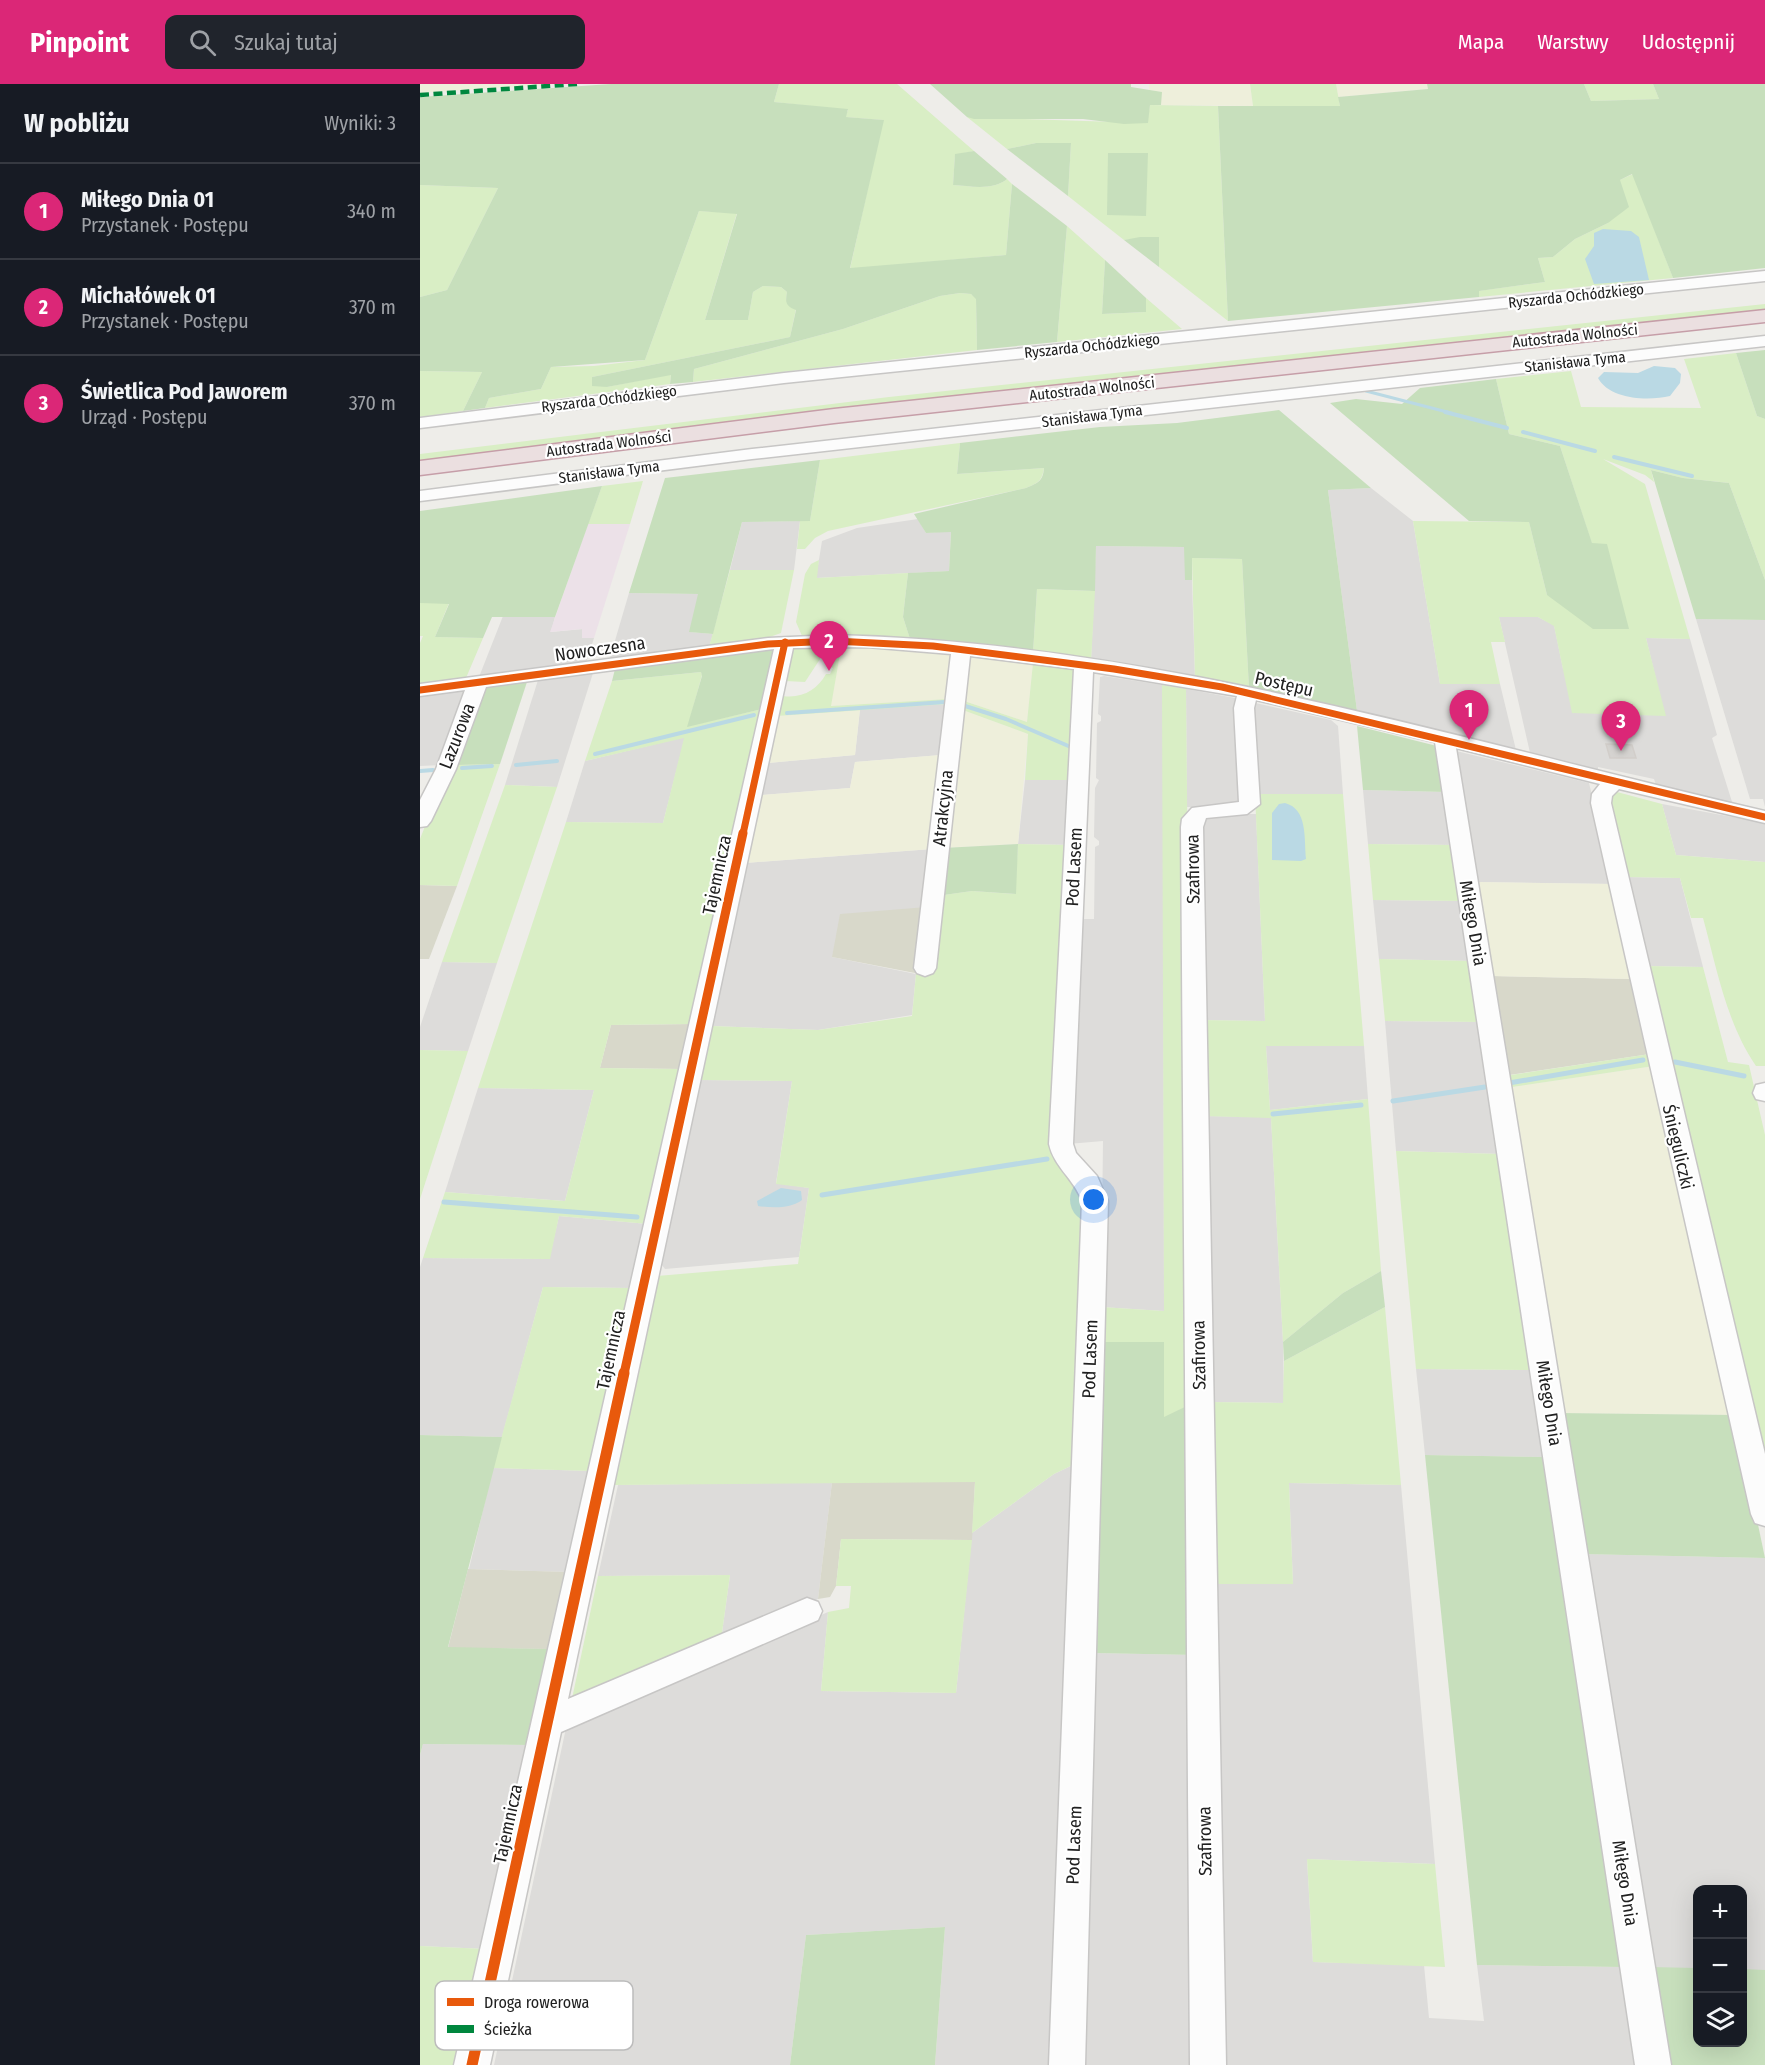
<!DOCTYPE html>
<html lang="pl">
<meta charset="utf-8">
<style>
:root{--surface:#171b24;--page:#20242c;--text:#f1f3f6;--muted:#9ea1a6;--line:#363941;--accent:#db2777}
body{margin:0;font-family:"Fira Sans Condensed",sans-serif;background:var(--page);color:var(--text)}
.controls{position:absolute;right:18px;bottom:18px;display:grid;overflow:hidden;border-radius:12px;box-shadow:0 6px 24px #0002}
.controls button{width:54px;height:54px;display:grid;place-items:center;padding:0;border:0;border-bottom:2px solid var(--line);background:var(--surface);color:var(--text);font:30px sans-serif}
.you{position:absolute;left:674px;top:1116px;width:21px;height:21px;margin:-15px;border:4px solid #fff;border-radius:50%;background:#1a73e8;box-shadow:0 0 0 9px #1a73e833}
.badge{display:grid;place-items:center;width:39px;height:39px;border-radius:50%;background:var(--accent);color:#fff;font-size:20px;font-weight:700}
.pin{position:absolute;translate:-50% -50px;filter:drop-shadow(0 2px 3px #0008)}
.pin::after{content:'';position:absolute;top:32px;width:21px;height:18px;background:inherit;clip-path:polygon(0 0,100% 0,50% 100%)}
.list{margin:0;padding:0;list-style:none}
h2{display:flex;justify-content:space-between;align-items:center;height:78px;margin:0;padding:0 24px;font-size:26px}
h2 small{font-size:20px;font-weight:400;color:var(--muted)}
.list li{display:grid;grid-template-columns:39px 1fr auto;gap:18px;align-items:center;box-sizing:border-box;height:96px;padding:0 24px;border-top:2px solid var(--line)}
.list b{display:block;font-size:22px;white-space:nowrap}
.list p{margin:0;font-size:20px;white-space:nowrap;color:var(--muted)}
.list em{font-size:20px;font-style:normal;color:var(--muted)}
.icon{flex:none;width:33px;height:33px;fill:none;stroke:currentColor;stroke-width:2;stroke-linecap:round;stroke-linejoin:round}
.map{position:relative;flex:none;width:1345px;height:1981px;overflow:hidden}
header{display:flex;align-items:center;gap:36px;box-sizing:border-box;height:84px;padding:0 30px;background:var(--accent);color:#fff}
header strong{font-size:28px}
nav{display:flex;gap:33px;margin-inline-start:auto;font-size:21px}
.search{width:420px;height:54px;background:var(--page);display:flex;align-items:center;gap:15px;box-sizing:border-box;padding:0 21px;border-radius:12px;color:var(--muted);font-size:22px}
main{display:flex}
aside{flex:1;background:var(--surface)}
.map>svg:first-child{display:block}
</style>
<header>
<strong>Pinpoint</strong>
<div class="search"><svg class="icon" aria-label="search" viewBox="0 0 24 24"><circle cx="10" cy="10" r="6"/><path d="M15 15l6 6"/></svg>Szukaj tutaj</div>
<nav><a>Mapa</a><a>Warstwy</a><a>Udostępnij</a></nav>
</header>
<main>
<aside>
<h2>W pobliżu<small>Wyniki: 3</small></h2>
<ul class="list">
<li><span class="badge">1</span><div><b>Miłego Dnia 01</b><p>Przystanek · Postępu</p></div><em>340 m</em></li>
<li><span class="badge">2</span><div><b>Michałówek 01</b><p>Przystanek · Postępu</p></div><em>370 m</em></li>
<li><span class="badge">3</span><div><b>Świetlica Pod Jaworem</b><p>Urząd · Postępu</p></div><em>370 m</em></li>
</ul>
</aside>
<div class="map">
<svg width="1345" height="1981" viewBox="0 0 1345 1981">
<rect width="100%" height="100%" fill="#eeede9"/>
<g fill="#dddcda" fill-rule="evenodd">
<polygon points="951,404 993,437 1020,600 1080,600 1096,666 937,627 908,406"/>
<polygon points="498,435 506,449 531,447 529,487 396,494 402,457 437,444"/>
<polygon points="380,437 374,486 310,486 322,438"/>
<polygon points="676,462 765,463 765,495 772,496 775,595 671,578"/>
<polygon points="209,509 279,510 270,548 293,550 289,563 189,577"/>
<polygon points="83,532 135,533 131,548 163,545 162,554 174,554 166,579 59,593"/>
<polygon points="1079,533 1118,533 1134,541 1143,585 1245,632 1226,554 1270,555 1297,651 1292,654 1313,721 1237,704 1234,695 1178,683 1178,690 1111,673"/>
<polygon points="1276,535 1345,536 1345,723 1343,715 1330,715"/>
<polygon points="173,589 137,703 85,701 118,596"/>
<polygon points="684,592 742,601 743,604 744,1227 681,1223 683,1057 648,1060 658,835 674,835 675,763 679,761 679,757 674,753 675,704 679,696 676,694 677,639 681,637 681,632 678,630 680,593"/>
<polygon points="766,605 815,614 823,715 813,723 767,723"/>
<polygon points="52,606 22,681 0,682 0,612"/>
<polygon points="831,618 911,636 918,642 923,710 835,710"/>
<polygon points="528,620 521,671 435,678 430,704 341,711 348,679 435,671 440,625"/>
<polygon points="265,653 243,739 146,738 165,677"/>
<polygon points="1032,666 1169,699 1193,800 1051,798"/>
<polygon points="605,696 656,696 652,761 598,760"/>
<polygon points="943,706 1026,708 1034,761 948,760"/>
<polygon points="1242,720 1345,739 1345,778 1256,771"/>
<polygon points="785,730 836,730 845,937 780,936 777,736"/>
<polygon points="512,765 507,823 412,873 496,890 492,931 398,946 292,942 325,779"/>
<polygon points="1205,793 1260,794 1283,883 1226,882"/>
<polygon points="953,816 1043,817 1052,877 959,875"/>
<polygon points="22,878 77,879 48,967 0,966 0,943"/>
<polygon points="965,937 1061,938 1081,1070 976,1067"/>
<polygon points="846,962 944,962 948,1015 850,1026"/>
<polygon points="281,996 372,997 356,1099 389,1104 379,1173 245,1185 242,1181"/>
<polygon points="58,1004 174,1006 145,1117 25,1108"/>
<polygon points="782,1032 851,1033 863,1258 864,1319 788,1318"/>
<polygon points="139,1132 228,1140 213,1204 123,1203 82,1353 0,1351 0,1183 3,1174 129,1175"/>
<polygon points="996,1285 1113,1286 1126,1373 1005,1371"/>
<polygon points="657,1379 638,1981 515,1981 525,1843 386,1851 370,1981 74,1981 146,1644 408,1528 401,1607 536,1609 552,1449 634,1390"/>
<polygon points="73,1384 171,1387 150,1488 49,1485"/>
<polygon points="412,1398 398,1515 301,1556 310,1491 178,1492 198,1401"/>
<polygon points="869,1399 981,1401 1015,1780 887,1775 893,1878 1004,1881 1009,1934 1064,1937 1057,1881 1203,1883 1218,1981 799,1981 790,1500 873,1500"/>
<path d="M1160 1470 1345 1474V1981H1244ZM1278 1806H1322V1958H1278Z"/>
<polygon points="672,1569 776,1571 780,1981 659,1981"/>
<polygon points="3,1660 110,1661 66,1865 0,1862 0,1671"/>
</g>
<polygon fill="#ece1e8" points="168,440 210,440 174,554 162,554 162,545 130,548"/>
<g fill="#d8d8ca">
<polygon points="0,801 37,802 9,875 0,875"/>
<polygon points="507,823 500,890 412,873 420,830"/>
<polygon points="1072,892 1213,895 1230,970 1089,991"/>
<polygon points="272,940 262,985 180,984 191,941"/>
<polygon points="412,1398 555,1398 552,1456 421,1455 416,1502 410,1513 398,1515"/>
<polygon points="48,1485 150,1488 132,1565 28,1564"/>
</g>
<g fill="#eeefdb">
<polygon points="0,0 142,0 0,9"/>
<polygon points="729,0 830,0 833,22 741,21 741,8 729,6"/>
<polygon points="916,0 1007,0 1008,5 918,13"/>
<polygon points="421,564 480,565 534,571 528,615 410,622"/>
<polygon points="547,569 613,579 607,638 541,616"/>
<polygon points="440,625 435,671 348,679 357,632"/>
<polygon points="540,625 608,650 598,760 523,764"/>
<polygon points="521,671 512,765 325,779 341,711 430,704 435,678"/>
<polygon points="1057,798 1193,800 1213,895 1072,892"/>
<polygon points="1234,982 1315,1331 1139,1329 1085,1004"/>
</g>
<g fill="#d9eec5">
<path d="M359 0H477L554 67 535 71 533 101C550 102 573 107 587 95L592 100 586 171 430 185 463 36 425 33 428 26 354 18Z"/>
<polygon points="830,0 916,0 920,22 833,22"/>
<polygon points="1164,0 1233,0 1239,15 1171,17"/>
<polygon points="730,21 798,22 808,237 739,183 739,153 704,156 648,112 651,59 616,59 587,65 547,33 727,39"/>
<polygon points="1213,90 1253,194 1059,213 1058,207 1125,198 1118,174 1133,173 1155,155 1188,139 1200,96"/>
<polygon points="0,101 78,104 27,206 0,213"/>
<polygon points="279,127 317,129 285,236 328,236 333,208 343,202 361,203 367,208 366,215 376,225 370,253 172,293 187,303 251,290 250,300 65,324 69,314 121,305 131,283 174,282 225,276"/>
<polygon points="647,142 685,176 682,230 726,228 726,214 762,245 637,258"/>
<polygon points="540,209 551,210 556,214 557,266 273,298 274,285 423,245 520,212"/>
<polygon points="1345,220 1345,229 0,381 0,370 469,313"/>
<polygon points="1316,269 1337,332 1345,335 1345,496 1309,399 1263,394 1231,386 1234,398 1225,391 1183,375 1225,400 1270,555 1226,554 1246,632 1152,629 1134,542 1118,533 1079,533 1085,558 1071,558 1080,600 1020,600 993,437 1109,438 1127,511 1172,460 1140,362 1089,350 1076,295 1151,287 1161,323 1281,324 1264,275"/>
<polygon points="0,287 62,288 43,327 0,333"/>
<path d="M540 359 537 390 624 384C622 397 618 399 606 404L408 447 395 454 385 465H377L380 437H390L400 376Z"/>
<polygon points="223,397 210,440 168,440 182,402"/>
<polygon points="772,474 822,475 829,604 775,595"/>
<polygon points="399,476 397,494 488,489 483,533 490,555 382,552 376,538 385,490 391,480"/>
<polygon points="310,486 374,486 361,549 344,555 289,563"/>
<polygon points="617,505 675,507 671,578 613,569"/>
<polygon points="0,519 29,519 15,553 63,554 46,594 0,600 0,559 3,552 0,552"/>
<polygon points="387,561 399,561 404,564 404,569 385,598 365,597 370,566"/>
<path d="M418 564H421L411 622 528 615V620L357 632 363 612C382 615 398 605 406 590H410L413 584 410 583 414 575 410 573Z"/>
<polygon points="613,579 660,585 656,696 605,696 608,650 540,625 541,616 607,638"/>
<polygon points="281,588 282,591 268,642 342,625 272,940 191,941 180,984 262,985 228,1140 139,1132 130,1175 3,1174 25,1108 145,1117 174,1006 58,1004 146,738 243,739 264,654 165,677 192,597"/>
<polygon points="742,601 766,605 773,1319 744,1334 679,1258 681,1223 744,1227"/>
<polygon points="80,680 37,802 0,801 0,755 22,699 36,681"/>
<polygon points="85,701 137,703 77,879 22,878"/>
<path d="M1197 708 1242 720 1256 771 1345 778V982H1336C1306 938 1297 885 1283 834H1271L1260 794 1205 793 1187 713Z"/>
<polygon points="835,710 923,710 944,962 846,962 850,1026 948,1015 961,1187 923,1209 863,1258 851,1034 782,1032 780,936 845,937"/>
<polygon points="598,760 652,761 635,1067 640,1083 664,1103 657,1379 634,1390 552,1449 555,1398 193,1401 228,1246 237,1192 378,1180 389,1104 356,1100 372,997 281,996 292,942 398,946 492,932 496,890 509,891 517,812 552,807 595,810"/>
<polygon points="948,760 1034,761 1043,817 953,816"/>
<polygon points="959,875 1052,877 1061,938 965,937"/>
<polygon points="1226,882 1283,883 1308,978 1329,981 1345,1051 1345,1368 1341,1368"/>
<polygon points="0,966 48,967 0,1115"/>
<polygon points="1230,970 1234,982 1085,1004 1084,992"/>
<polygon points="976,1067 1081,1070 1113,1286 996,1285"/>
<polygon points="123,1203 213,1204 171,1387 73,1384"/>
<polygon points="965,1223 981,1401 869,1399 873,1500 790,1500 788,1318 863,1319 864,1277"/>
<polygon points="421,1455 552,1456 536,1609 401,1607 408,1528 429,1524 431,1502 416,1502"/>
<polygon points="310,1491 301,1556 150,1624 178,1492"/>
<polygon points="887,1775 1015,1780 1025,1883 893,1878"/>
<polygon points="0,1862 66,1865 41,1981 0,1981"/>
</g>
<g fill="#c7dfbc">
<path d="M191 0H359L354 18 428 25 426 33 464 36 430 184 586 171 592 100 647 142 637 258 557 266 556 215 551 210 540 209 520 212 423 245 274 285 273 298 250 300 251 291 187 303 172 302V293L370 253 376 226C366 222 365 219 367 208L361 203 343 202 333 208 328 236H285L317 130 279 127 225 276 131 283 121 305 69 314 65 324 43 327 62 288 0 287V213L27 206 78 104 0 101V13Z"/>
<polygon points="510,0 711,0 711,3 742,8 741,21 730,21 728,39 704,40 663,35 554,35 547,33"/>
<polygon points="1007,0 1164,0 1171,17 1239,15 1233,0 1345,0 1345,184 1253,194 1212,90 1200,96 1209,123 1188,139 1155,155 1133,173 1118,174 1125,198 1059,207 1059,213 808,237 798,22 920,22 918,13 1008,5"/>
<polygon points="616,59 651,59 648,112 587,65"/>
<path d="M554 67 587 95C573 107 550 102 533 101L535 70Z"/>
<polygon points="688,69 728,69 726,132 687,131"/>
<polygon points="720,153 739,153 739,183 704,156"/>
<polygon points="685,176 726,214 726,228 682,230"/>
<polygon points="1345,266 1345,335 1337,332 1316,269"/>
<polygon points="1076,295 1089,350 1140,362 1172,459 1187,460 1209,545 1173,545 1127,511 1109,438 1049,437 910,319 936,315 982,320 1000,304"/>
<path d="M859 326 951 404 908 406 937 627 829 604 822 475 772 474V496H765L764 463 676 462 675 507 617 505 613 569 490 555 483 533 488 489 529 487 531 448 506 449 494 430 606 404C618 399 623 397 624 384L537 390 540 359 680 343 757 339Z"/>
<polygon points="400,376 390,437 322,438 293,550 269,548 278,510 209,509 245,394"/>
<polygon points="1231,386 1263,394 1309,399 1345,496 1345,536 1276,535"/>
<polygon points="182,402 135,533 72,533 63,554 15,553 29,520 0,519 0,427"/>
<polygon points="340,565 354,567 342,625 267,643 282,592 281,588 192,597 195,585"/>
<polygon points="107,598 80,680 36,681 64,603"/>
<polygon points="937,642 1021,663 1026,708 943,706"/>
<polygon points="598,760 596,810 552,807 517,812 523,764"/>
<polygon points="961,1187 965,1223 864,1277 863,1258 923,1209"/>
<polygon points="679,1258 744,1258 744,1333 773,1319 776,1571 672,1569"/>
<polygon points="1139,1329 1315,1331 1345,1474 1160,1470"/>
<polygon points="0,1351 82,1353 28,1563 132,1565 110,1661 3,1660 0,1671"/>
<polygon points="1005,1371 1126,1373 1203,1883 1057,1881"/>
<polygon points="525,1843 515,1981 370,1981 386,1851"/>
<polygon points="1229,1883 1277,1884 1278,1958 1322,1958 1323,1885 1345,1886 1345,1981 1244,1981"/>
</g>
<g fill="#bad9e4">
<polygon points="1183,145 1211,147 1219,153 1229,196 1174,200 1165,175 1174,162 1174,149"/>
<path d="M1234 282 1255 284 1261 290 1260 299 1250 312C1229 317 1190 316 1178 294L1184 288 1218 289Z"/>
<path d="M865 719C888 725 884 755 886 775L881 777 852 776V729L859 720Z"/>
<path d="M361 1104 381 1107 382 1116C370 1125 352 1124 338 1122L337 1117Z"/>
</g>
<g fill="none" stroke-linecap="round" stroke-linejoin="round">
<polyline stroke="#bad9e4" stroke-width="3" points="946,307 1031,329"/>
<g stroke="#bad9e4" stroke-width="4">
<polyline points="1025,328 1087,344"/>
<polyline points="1103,348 1175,367"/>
<polyline points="1194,373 1272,392"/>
<polyline points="542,621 586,635 653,664"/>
<polyline points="367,629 525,618"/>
<polyline points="175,670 334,631"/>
<polyline points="96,681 137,677"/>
<polyline points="42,684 72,682"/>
<polyline points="0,687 13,686"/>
</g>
<g stroke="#bad9e4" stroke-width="5">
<polyline points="1255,978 1324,992"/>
<polyline points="1089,999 1223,976"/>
<polyline points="973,1017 1065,1003"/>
<polyline points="853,1030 941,1021"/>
<polyline points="402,1111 627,1075"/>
<polyline points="24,1118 217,1133"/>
</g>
</g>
<polygon fill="#d5d3d0" stroke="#d2ceca" stroke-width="1.5" points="1186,660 1212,661 1216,674 1190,674"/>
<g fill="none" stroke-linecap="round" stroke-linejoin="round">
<g stroke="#c7c6c5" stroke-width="3">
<g id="minor">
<polygon points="1345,187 1345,197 364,299 0,344 0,334 364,289"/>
<polygon points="1345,252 1345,262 332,375 0,417 0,407 332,365"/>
<path d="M414 551C732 558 1038 656 1345 727V739L1199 705 1192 712 1191 719 1345 1370V1442L1335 1439 1331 1430 1171 719 1172 710 1180 700 1036 664 1251 1981H1215L1015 658 836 616 834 624 840 720 827 730 786 734 783 743 806 1981H770L761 743 762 735 772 724 819 718 814 624 817 612 673 588 653 1060 656 1069 677 1092 688 1117 665 1981H629L662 1117C654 1095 634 1083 629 1060L654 585 550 572 516 884 513 889 505 892 497 889 494 884 531 570 447 563 373 564 148 1615 387 1514 398 1518 402 1527 398 1536 141 1648 70 1981H34L354 565 66 603 36 685 11 737 7 742 0 743V716L16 685 45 606 0 612V600L348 554Z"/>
<polygon points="1345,999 1345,1017 1336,1015 1333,1009 1336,1001"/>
</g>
</g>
<g stroke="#c69ea8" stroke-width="3">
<polygon id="highway" points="1345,226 1345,238 414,339 0,391 0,377 414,325"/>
</g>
<use href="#minor" fill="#fcfcfc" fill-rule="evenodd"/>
<use href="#highway" fill="#ebdfe0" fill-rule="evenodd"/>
<polyline stroke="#00873e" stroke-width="4.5" stroke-dasharray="9 4.5" stroke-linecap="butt" points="0,11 157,0"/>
<g stroke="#fff" stroke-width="10">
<g id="cycleway-far2">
<polyline points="0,606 348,560 414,557 513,562 694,585 802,603 1345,733"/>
<polyline points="323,750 365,558"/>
</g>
</g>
<g stroke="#fff" stroke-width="13">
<polyline id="cycleway-far1" points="204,1290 323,749"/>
</g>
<g stroke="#fff" stroke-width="15">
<polyline id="cycleway" points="52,1981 204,1289"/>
</g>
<use href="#cycleway-far2" stroke="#e8590c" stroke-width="7"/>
<use href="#cycleway-far1" stroke="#e8590c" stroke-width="9"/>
<use href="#cycleway" stroke="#e8590c" stroke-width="11"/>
</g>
<g text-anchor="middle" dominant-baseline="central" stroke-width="4.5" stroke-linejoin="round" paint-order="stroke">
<g font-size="15" fill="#202020" stroke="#fff">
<text transform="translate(1156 212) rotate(-6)">Ryszarda Ochódzkiego</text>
<text transform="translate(1155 252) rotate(-6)">Autostrada Wolności</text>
<text transform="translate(672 262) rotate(-6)">Ryszarda Ochódzkiego</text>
<text transform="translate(1155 278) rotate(-6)">Stanisława Tyma</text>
<text transform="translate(672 305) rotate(-6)">Autostrada Wolności</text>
<text transform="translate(189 315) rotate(-7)">Ryszarda Ochódzkiego</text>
<text transform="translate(672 332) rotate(-7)">Stanisława Tyma</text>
<text transform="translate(189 360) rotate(-7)">Autostrada Wolności</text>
<text transform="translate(189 388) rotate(-7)">Stanisława Tyma</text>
</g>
<g font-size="18" fill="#202020" stroke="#fff">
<text transform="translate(180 565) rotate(-8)">Nowoczesna</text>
<text transform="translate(864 600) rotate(13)">Postępu</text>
<text transform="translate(37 652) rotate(-69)">Lazurowa</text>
<text transform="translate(523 724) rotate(-84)">Atrakcyjna</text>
<text transform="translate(654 783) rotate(-87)">Pod Lasem</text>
<text transform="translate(773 785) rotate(-91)">Szafirowa</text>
<text transform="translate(297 791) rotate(-78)">Tajemnicza</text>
<text transform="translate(1053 839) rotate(80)">Miłego Dnia</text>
<text transform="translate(1258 1063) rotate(77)">Śnieguliczki</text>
<text transform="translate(191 1266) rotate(-78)">Tajemnicza</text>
<text transform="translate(779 1271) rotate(-91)">Szafirowa</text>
<text transform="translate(670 1275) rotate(-88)">Pod Lasem</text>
<text transform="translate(1129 1319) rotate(81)">Miłego Dnia</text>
<text transform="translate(88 1740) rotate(-78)">Tajemnicza</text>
<text transform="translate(785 1757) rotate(-91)">Szafirowa</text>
<text transform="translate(654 1761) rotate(-88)">Pod Lasem</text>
<text transform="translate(1205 1799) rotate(81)">Miłego Dnia</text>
</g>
</g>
<rect x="15" y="1897" width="198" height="69" rx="9" fill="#fff" stroke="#bcbcbc" stroke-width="1.5"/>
<rect x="27" y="1914" width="27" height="8" fill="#e8590c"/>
<rect x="27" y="1941" width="27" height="8" fill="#00873e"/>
<g font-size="16" fill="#202020">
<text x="64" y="1924">Droga rowerowa</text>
<text x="64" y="1951">Ścieżka</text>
</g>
</svg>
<div class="controls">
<button>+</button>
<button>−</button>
<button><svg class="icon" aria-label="layers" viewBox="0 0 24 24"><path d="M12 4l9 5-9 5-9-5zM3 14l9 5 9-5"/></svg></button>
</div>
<div class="you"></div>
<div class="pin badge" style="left:1049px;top:656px">1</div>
<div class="pin badge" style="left:409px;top:587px">2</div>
<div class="pin badge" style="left:1201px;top:667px">3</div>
</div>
</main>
